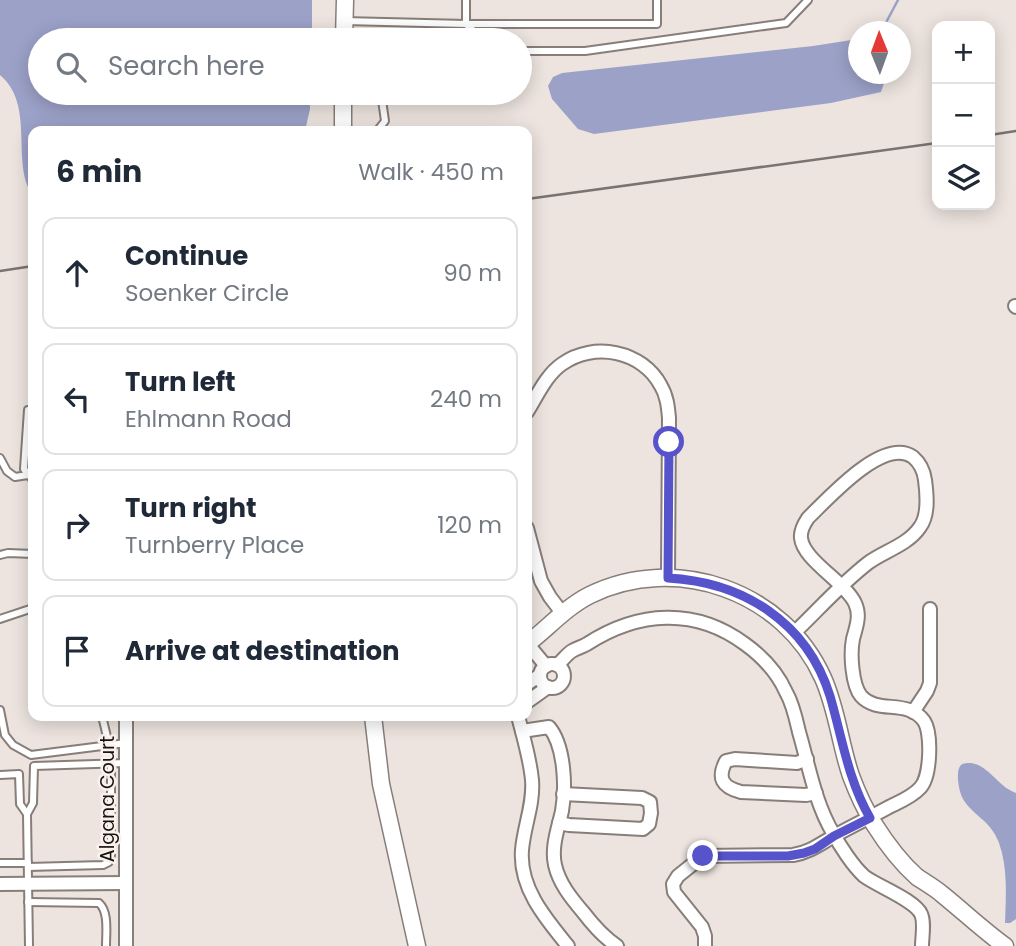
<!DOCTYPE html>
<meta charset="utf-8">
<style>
:root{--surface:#fff;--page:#f6f6f7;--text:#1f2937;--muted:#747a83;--line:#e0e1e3}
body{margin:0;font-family:Poppins,sans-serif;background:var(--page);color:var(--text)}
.controls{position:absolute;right:21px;top:21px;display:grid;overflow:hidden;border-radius:14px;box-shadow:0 4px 18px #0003}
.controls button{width:63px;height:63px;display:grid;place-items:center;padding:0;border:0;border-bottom:2px solid var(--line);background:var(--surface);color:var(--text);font:35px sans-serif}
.compass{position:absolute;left:848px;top:21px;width:63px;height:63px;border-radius:50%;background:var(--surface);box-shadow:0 4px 18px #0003;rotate:359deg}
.stop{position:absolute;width:21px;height:21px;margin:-16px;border:5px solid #5753cb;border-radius:50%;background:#fff}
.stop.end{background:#5753cb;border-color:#fff;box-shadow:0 2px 7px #0008}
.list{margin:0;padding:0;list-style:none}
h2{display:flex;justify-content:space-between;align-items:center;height:91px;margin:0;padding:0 28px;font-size:30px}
h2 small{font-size:23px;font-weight:400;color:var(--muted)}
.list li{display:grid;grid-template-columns:46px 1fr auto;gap:21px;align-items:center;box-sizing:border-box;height:112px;margin:0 14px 14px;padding:0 14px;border:2px solid var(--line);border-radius:14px}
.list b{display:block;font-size:26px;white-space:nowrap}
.list p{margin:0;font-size:23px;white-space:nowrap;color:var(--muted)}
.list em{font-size:23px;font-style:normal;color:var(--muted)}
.icon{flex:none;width:38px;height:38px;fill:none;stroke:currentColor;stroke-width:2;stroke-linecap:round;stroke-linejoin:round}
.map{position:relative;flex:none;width:1016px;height:946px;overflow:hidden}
.search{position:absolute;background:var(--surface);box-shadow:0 4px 18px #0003;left:28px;top:28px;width:504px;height:77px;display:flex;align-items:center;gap:18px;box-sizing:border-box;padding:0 24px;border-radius:38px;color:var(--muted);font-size:26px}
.panel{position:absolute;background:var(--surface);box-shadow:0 4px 18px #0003;left:28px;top:126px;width:504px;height:595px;border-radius:14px}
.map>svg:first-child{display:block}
</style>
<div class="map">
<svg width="1016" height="946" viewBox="0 0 1016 946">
<rect width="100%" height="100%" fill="#ede4df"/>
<g fill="#9ca1c8">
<path d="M0 0H312V40H40V93H310V109L305 131H33V196C10 163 36 105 0 75Z"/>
<polygon points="858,39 858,74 887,74 881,92 831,103 594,134 578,129 552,99 548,86 553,77 562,73 813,46"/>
<path d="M971 763C990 766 997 786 1016 793V919L1010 923H1005C1006 897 1008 868 999 843 991 820 971 815 962 797 959 790 955 771 961 765 963 763 969 763 971 763Z"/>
</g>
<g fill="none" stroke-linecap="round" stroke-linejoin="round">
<polyline stroke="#9ca1c8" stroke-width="2.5" points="881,32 898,0"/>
<g stroke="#877e7a" stroke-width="10">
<g id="lane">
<polyline points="466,0 466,24 484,40"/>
<polyline points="344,21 466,24 657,24 657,0"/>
<polyline points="520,51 585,51 786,23 808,0"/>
<polyline points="377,131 385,121 381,93"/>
<polyline points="33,410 28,410 24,469 33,480"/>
<polyline points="0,458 7,471 15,477 28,475"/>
<polyline points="0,555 8,553 33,554"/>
<polyline points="0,619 33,608"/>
<polyline points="0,710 5,735 13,745 31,755 126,743"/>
<polyline points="102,716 109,745"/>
<polyline points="0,775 19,774 20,804 27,814 29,946"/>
<polyline points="27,814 33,803 34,766 126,763"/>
<polyline points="0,863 28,863"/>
<polyline points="28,867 103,865 109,862 111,855 111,764"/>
<path d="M28 902 99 903C109 912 106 932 106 946"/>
</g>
</g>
<g stroke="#877e7a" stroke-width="16">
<g id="street">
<polyline points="1015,306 1016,307"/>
<path d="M527 412C537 396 546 375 562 364 594 341 643 351 661 386 667 396 668 407 669 418L668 578"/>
<polyline points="527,528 541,581 550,597 563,614"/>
<polyline points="527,643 546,666"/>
<circle cx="552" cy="676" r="12"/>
<path d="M557 665C562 661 567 654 572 651 577 648 582 647 587 644 638 611 695 607 745 644 763 657 777 672 786 692 793 704 796 719 799 732 809 766 815 803 833 833 840 846 853 866 864 876 877 886 915 900 921 914 925 922 922 937 922 946"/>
<polyline points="527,684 540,675"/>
<polyline points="527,702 548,687"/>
<polyline points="913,712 927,691 930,683 930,609"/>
<path d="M518 716C523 736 530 758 532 780 534 804 524 826 522 850 519 888 546 919 568 946"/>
<path d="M522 731 549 727C565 746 566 788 562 811 558 829 551 847 555 865 559 883 571 898 583 912 593 925 603 937 617 946"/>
<path d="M807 759 797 763 735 759 726 761C717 778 722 787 741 792L806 795 816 793"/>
<polyline points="559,823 569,825 643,829 649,824 651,813 650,802 642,798 563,794"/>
<polyline points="0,884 126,883"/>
<polyline points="126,946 126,716"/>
<path d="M705 946V936L702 927 674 892 673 884 678 876 703 856 793 855C811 852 821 843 836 835 854 825 871 817 889 807 899 802 912 797 920 788 931 777 932 733 924 721 907 698 878 715 861 696 852 685 850 654 853 639 856 627 861 616 855 603 845 582 803 560 801 538 800 531 804 524 808 518 827 500 883 436 913 457 920 463 924 472 925 480 927 495 929 515 920 527 908 545 884 551 868 563 841 584 818 610 794 633"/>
</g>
</g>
<g stroke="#877e7a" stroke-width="19">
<g id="secondary">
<polyline points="344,40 345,0"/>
<polyline points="343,131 343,93"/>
<path d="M527 644C548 628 566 607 590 595 676 553 784 591 823 678 837 709 840 744 851 776 857 792 864 808 874 824 886 843 900 862 917 877 926 883 935 888 943 895 964 912 983 930 1005 946"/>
<polyline points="373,716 381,784 417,946"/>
</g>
</g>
<use href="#lane" stroke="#fff" stroke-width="6"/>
<use href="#street" stroke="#fff" stroke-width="12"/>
<use href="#secondary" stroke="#fff" stroke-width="16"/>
<g stroke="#797470" stroke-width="2.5">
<polyline points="990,135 1016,131"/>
<polyline points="527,199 937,143"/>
<polyline points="0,271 33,266"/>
</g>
</g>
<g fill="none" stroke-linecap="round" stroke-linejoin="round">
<path stroke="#5753cb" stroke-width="9" d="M669 442 668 578C743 582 807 622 830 696 842 737 848 780 870 818L834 836 815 849 804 853 788 856H703"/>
</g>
<g text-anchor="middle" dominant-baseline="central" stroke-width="5" stroke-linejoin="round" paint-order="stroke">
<g font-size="19" fill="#161311" stroke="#fbf1ec">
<text transform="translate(107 799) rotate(-90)">Algana Court</text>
</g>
</g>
</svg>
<div class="controls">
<button>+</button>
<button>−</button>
<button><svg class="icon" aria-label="layers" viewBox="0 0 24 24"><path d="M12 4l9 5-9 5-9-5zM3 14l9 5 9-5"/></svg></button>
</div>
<svg class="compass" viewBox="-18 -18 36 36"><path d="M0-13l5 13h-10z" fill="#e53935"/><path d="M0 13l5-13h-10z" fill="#747a83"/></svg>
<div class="stop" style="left:669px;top:442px"></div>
<div class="stop end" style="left:703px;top:856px"></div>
<div class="search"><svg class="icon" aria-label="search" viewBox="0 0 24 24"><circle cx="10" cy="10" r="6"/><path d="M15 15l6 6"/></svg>Search here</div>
<section class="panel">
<h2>6 min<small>Walk · 450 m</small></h2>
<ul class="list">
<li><svg class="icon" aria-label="ahead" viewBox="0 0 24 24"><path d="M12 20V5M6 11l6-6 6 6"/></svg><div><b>Continue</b><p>Soenker Circle</p></div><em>90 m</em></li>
<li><svg class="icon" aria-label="left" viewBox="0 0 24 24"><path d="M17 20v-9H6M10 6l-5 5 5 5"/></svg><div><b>Turn left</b><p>Ehlmann Road</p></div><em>240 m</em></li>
<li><svg class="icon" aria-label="right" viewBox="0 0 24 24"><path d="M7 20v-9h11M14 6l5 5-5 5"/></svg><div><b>Turn right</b><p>Turnberry Place</p></div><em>120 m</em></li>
<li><svg class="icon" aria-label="arrive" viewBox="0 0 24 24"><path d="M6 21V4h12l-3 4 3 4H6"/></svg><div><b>Arrive at destination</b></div></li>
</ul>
</section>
</div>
